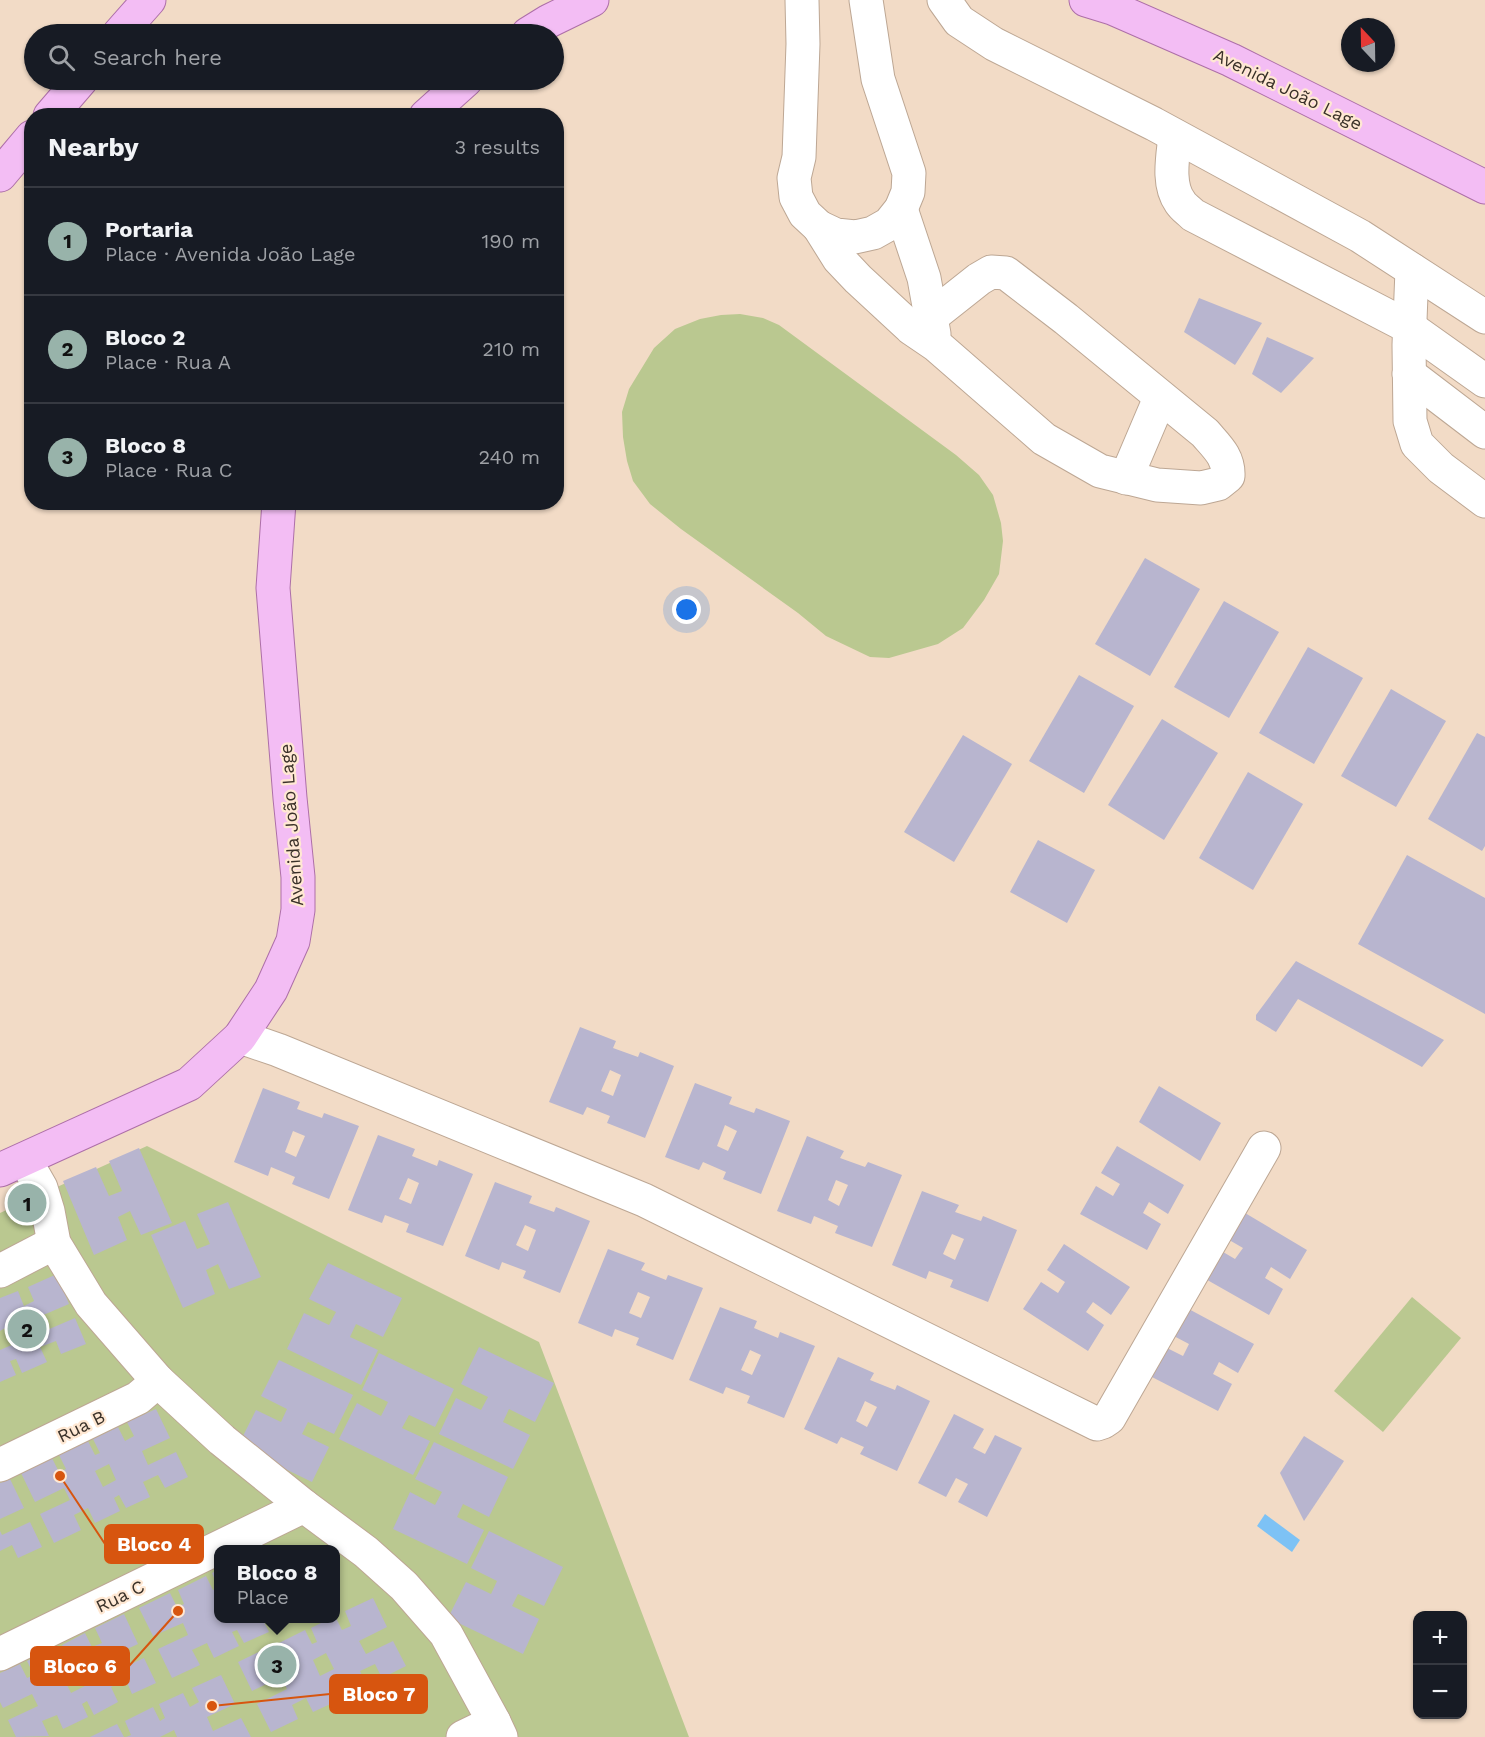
<!DOCTYPE html>
<meta charset="utf-8">
<style>
:root{--surface:#171b24;--page:#242831;--text:#f1f3f6;--muted:#9ea1a6;--line:#363941;--accent:#98b3aa}
body{margin:0;font-family:"Work Sans",sans-serif;background:var(--page);color:var(--text)}
.controls{position:absolute;right:18px;bottom:18px;display:grid;overflow:hidden;border-radius:12px;box-shadow:0 2px 4px #0004}
.controls button{width:54px;height:54px;display:grid;place-items:center;padding:0;border:0;border-bottom:2px solid var(--line);background:var(--surface);color:var(--text);font:30px sans-serif}
.compass{position:absolute;left:1341px;top:18px;width:54px;height:54px;border-radius:50%;background:var(--surface);box-shadow:0 2px 4px #0004;rotate:338deg}
.you{position:absolute;left:687px;top:610px;width:21px;height:21px;margin:-15px;border:4px solid #fff;border-radius:50%;background:#1a73e8;box-shadow:0 0 0 9px #1a73e833}
.badge{display:grid;place-items:center;width:39px;height:39px;border-radius:50%;background:var(--accent);color:#111;font-size:20px;font-weight:700}
.pin{position:absolute;translate:-50% -50%;border:3px solid #fff;box-shadow:0 2px 6px #0006}
.popup{position:absolute;left:214px;top:1545px;width:126px;height:78px;box-sizing:border-box;display:grid;place-content:center;border-radius:12px;background:var(--surface);filter:drop-shadow(0 2px 4px #0005);font-size:20px;white-space:nowrap;color:var(--muted)}
.popup b{font-size:22px;color:var(--text)}
.popup::after{content:'';position:absolute;left:50%;top:100%;margin-left:-12px;border:12px solid transparent;border-top-color:var(--surface)}
.list{margin:0;padding:0;list-style:none}
h2{display:flex;justify-content:space-between;align-items:center;height:78px;margin:0;padding:0 24px;font-size:26px}
h2 small{font-size:20px;font-weight:400;color:var(--muted)}
.list li{display:grid;grid-template-columns:39px 1fr auto;gap:18px;align-items:center;box-sizing:border-box;height:108px;padding:0 24px;border-top:2px solid var(--line)}
.list b{display:block;font-size:22px;white-space:nowrap}
.list p{margin:0;font-size:20px;white-space:nowrap;color:var(--muted)}
.list em{font-size:20px;font-style:normal;color:var(--muted)}
.icon{flex:none;width:33px;height:33px;fill:none;stroke:currentColor;stroke-width:2;stroke-linecap:round;stroke-linejoin:round}
.map{position:relative;flex:none;width:1485px;height:1737px;overflow:hidden}
.search{position:absolute;background:var(--surface);box-shadow:0 2px 4px #0004;left:24px;top:24px;width:540px;height:66px;display:flex;align-items:center;gap:15px;box-sizing:border-box;padding:0 21px;border-radius:33px;color:var(--muted);font-size:22px}
.panel{position:absolute;background:var(--surface);box-shadow:0 2px 4px #0004;left:24px;top:108px;width:540px;height:402px;border-radius:24px}
.map>svg:first-child{display:block}
</style>
<div class="map">
<svg width="1485" height="1737" viewBox="0 0 1485 1737">
<rect width="100%" height="100%" fill="#f2dbc6"/>
<g fill="#bac890" fill-rule="evenodd">
<polygon points="740,314 763,318 779,325 956,455 979,475 993,495 1001,523 1003,541 999,574 984,600 963,628 938,644 889,658 870,657 826,636 798,613 681,529 650,504 633,481 627,461 623,437 622,412 629,389 654,348 675,329 700,319 721,315"/>
<path d="M147 1146 539 1342 689 1737H0V1213ZM218 1550H336V1618H218Z"/>
<polygon points="1412,1297 1461,1338 1383,1432 1334,1391"/>
</g>
<polygon fill="#7dc2f5" points="1265,1514 1300,1540 1292,1552 1257,1526"/>
<g fill="#b8b5cf" fill-rule="evenodd">
<polygon points="1199,298 1262,323 1235,365 1184,332"/>
<polygon points="1267,337 1314,358 1281,393 1252,374"/>
<polygon points="1145,558 1200,589 1150,676 1095,644"/>
<polygon points="1224,601 1279,632 1229,718 1174,687"/>
<polygon points="1308,647 1363,678 1314,764 1259,733"/>
<polygon points="1079,675 1134,706 1084,793 1029,761"/>
<polygon points="1391,689 1446,721 1396,807 1341,776"/>
<polygon points="1162,719 1218,753 1164,840 1108,805"/>
<polygon points="1477,733 1485,737 1485,846 1482,851 1428,819"/>
<polygon points="963,735 1012,764 954,862 904,832"/>
<polygon points="1248,772 1303,804 1253,890 1199,858"/>
<polygon points="1038,840 1095,870 1067,923 1010,892"/>
<polygon points="1407,855 1485,898 1485,1014 1358,944"/>
<polygon points="1296,961 1444,1040 1422,1067 1298,999 1276,1032 1256,1020 1256,1015"/>
<path d="M580 1027 616 1041 613 1048 638 1057 640 1052 674 1066 645 1138 607 1123 610 1116 587 1107 583 1115 549 1102ZM610 1070 621 1075 613 1096 601 1091Z"/>
<path d="M695 1083 732 1097 729 1104 754 1113 756 1108 790 1121 761 1194 723 1179 726 1172 703 1162 699 1170 665 1157ZM725 1125 737 1131 728 1151 717 1146Z"/>
<polygon points="1159,1086 1221,1123 1200,1161 1139,1122"/>
<path d="M263 1088 300 1102 297 1109 322 1118 324 1113 359 1126 329 1199 292 1184 295 1177 271 1167 268 1176 234 1162ZM293 1131 305 1136 296 1157 285 1152Z"/>
<path d="M378 1135 415 1149 412 1156 437 1166 439 1160 473 1174 443 1246 406 1232 409 1224 385 1215 382 1223 348 1210ZM408 1178 419 1183 411 1204 399 1199Z"/>
<path d="M807 1136 844 1151 840 1158 865 1167 868 1162 902 1175 872 1247 835 1233 838 1226 814 1216 811 1224 777 1211ZM836 1180 848 1185 839 1206 828 1200Z"/>
<polygon points="1117,1146 1184,1185 1168,1214 1149,1202 1143,1213 1161,1224 1147,1250 1080,1214 1096,1186 1113,1196 1120,1184 1101,1173"/>
<polygon points="139,1148 172,1223 141,1235 130,1211 118,1217 127,1240 94,1255 63,1181 96,1167 109,1196 122,1191 109,1161"/>
<path d="M495 1182 532 1196 529 1203 554 1212 556 1207 590 1221 560 1293 523 1278 526 1271 502 1262 499 1270 465 1256ZM525 1225 536 1230 528 1251 516 1245Z"/>
<path d="M922 1191 959 1205 955 1212 981 1221 983 1216 1017 1230 988 1302 950 1287 953 1280 929 1271 926 1279 892 1265ZM952 1234 964 1239 955 1260 943 1254Z"/>
<polygon points="31,1194 37,1207 23,1212 18,1200"/>
<polygon points="228,1202 261,1277 229,1289 218,1264 206,1270 215,1294 183,1308 151,1235 185,1221 197,1249 210,1244 197,1214"/>
<polygon points="1240,1210 1307,1250 1290,1279 1271,1267 1265,1278 1283,1289 1269,1315 1202,1277 1218,1249 1235,1259 1243,1248 1224,1237"/>
<polygon points="1064,1244 1130,1287 1111,1315 1093,1302 1086,1312 1104,1325 1088,1351 1023,1309 1041,1282 1058,1293 1065,1282 1047,1270"/>
<path d="M608 1249 645 1263 641 1270 666 1280 668 1275 703 1288 673 1360 636 1345 639 1338 615 1329 612 1337 578 1323ZM638 1292 650 1297 641 1318 629 1313Z"/>
<polygon points="328,1263 402,1298 383,1337 356,1324 350,1337 378,1350 361,1385 287,1349 304,1313 329,1325 336,1312 309,1299"/>
<polygon points="57,1274 69,1304 41,1316 47,1330 75,1318 86,1344 61,1354 56,1341 40,1347 47,1362 22,1373 16,1359 10,1361 16,1375 0,1382 0,1350 14,1344 7,1327 0,1331 0,1298 18,1291 24,1306 34,1301 28,1287"/>
<path d="M720 1307 757 1321 754 1328 778 1338 780 1332 815 1346 784 1418 747 1403 750 1396 726 1387 723 1394 689 1380ZM750 1350 761 1355 752 1375 741 1370Z"/>
<polygon points="1185,1307 1254,1344 1238,1373 1219,1362 1213,1374 1232,1384 1218,1411 1150,1376 1165,1347 1183,1356 1189,1344 1170,1334"/>
<polygon points="479,1347 554,1383 535,1422 509,1409 503,1422 530,1435 513,1469 439,1434 456,1398 481,1410 488,1397 461,1384"/>
<polygon points="379,1353 454,1389 435,1427 409,1415 402,1428 430,1441 413,1475 339,1439 357,1403 381,1416 388,1402 362,1390"/>
<path d="M838 1357 874 1373 870 1380 895 1390 897 1385 930 1401 897 1471 860 1454 864 1447 841 1437 837 1444 804 1429ZM865 1401 877 1407 867 1427 856 1421Z"/>
<polygon points="279,1360 353,1395 334,1434 308,1422 302,1434 329,1447 312,1482 238,1446 256,1410 281,1422 287,1409 261,1396"/>
<path d="M156 1409 170 1438 142 1451 148 1465 176 1452 188 1477 165 1488 158 1475 143 1482 150 1497 126 1508 119 1495 114 1498 120 1511 95 1523 88 1508 74 1515 81 1530 54 1543 40 1514 70 1500 64 1488 35 1502 21 1473 52 1458 59 1472 66 1469 59 1455 88 1441 95 1455 100 1453 93 1439 118 1427 125 1441 134 1436 127 1422ZM109 1464 116 1480 103 1487 95 1471Z"/>
<polygon points="954,1414 984,1429 973,1448 985,1454 995,1435 1022,1448 987,1517 958,1502 968,1484 956,1478 946,1497 918,1483"/>
<polygon points="1304,1436 1344,1461 1304,1521 1280,1473"/>
<polygon points="434,1442 508,1477 489,1517 463,1504 457,1517 484,1530 467,1564 393,1529 410,1492 435,1505 442,1492 415,1479"/>
<polygon points="10,1479 24,1508 0,1519 0,1483"/>
<polygon points="30,1522 42,1547 18,1558 12,1545 0,1551 0,1531 2,1535"/>
<polygon points="489,1531 563,1567 544,1606 518,1594 512,1606 539,1619 523,1654 448,1618 466,1582 491,1594 497,1581 471,1568"/>
<polygon points="218,1570 218,1604 214,1606 221,1622 228,1618 262,1618 269,1632 244,1643 237,1630 232,1632 239,1646 214,1658 207,1643 192,1650 200,1665 172,1678 158,1649 188,1635 183,1623 153,1636 139,1608 170,1593 177,1607 184,1604 178,1590 206,1576 213,1590 218,1587 212,1573"/>
<path d="M373 1598 387 1627 359 1641 366 1654 393 1641 406 1666 382 1678 375 1664 360 1671 367 1686 343 1698 337 1684 331 1687 337 1701 313 1712 306 1698 292 1705 298 1719 271 1732 257 1704 287 1689 281 1677 252 1691 238 1662 269 1647 276 1661 283 1658 277 1644 305 1630 312 1644 317 1642 311 1628 331 1618H336L342 1630 351 1626 345 1611ZM326 1653 334 1669 320 1676 313 1660Z"/>
<path d="M124 1614 138 1644 110 1657 116 1671 144 1658 156 1683 132 1694 126 1680 111 1687 118 1702 94 1715 87 1701 82 1704 88 1717 63 1729 57 1715 42 1721 49 1736 16 1737 8 1720 38 1706 32 1694 3 1708 0 1702V1673L20 1664 27 1678 34 1675 27 1661 56 1647 63 1661 68 1659 62 1645 85 1633 92 1647 102 1643 95 1628ZM77 1670 85 1686 71 1693 63 1677Z"/>
<polygon points="221,1675 235,1704 207,1717 213,1731 241,1718 251,1737 177,1737 174,1730 160,1737 126,1737 131,1735 125,1721 153,1707 160,1721 165,1718 159,1704 183,1693 190,1707 199,1702 192,1688"/>
<polygon points="117,1724 124,1737 90,1737"/>
</g>
<g fill="none" stroke-linecap="round" stroke-linejoin="round">
<g stroke="#bda794" stroke-width="35">
<g id="minor">
<polyline points="802,0 803,44 799,157 794,178 796,197 805,214 819,227 836,235 855,237 873,233 889,224 901,209 908,192 909,173 878,79 866,0"/>
<polyline points="944,0 959,21 994,44 1154,124 1360,236 1485,317"/>
<path d="M1175 136C1173 156 1167 184 1180 202 1183 207 1189 211 1193 215L1409 327 1485 381"/>
<polyline points="901,209 924,278 934,334"/>
<path d="M819 227 839 259 858 279 911 328 936 345 1044 439 1100 471 1157 485 1201 488 1218 484 1228 476C1229 457 1217 447 1205 433L1066 319 1006 273 991 272 979 279 931 317 911 328"/>
<polyline points="1412,270 1409,345 1410,421 1417,444 1441,468 1485,501"/>
<polyline points="1409,374 1485,432"/>
<polyline points="1126,478 1160,398"/>
<polyline points="240,1037 278,1050 644,1200 1097,1424 1103,1422 1109,1418 1264,1148"/>
<polyline points="25,1160 41,1188 48,1211 54,1243 91,1304 158,1381 222,1440 304,1506 366,1552 404,1586 446,1634 494,1722 501,1737"/>
<polyline points="0,1271 54,1243"/>
<polyline points="0,1465 138,1398 158,1381"/>
<polyline points="0,1654 304,1506"/>
<polyline points="463,1737 494,1722"/>
</g>
</g>
<g stroke="#ad6fa8" stroke-width="35">
<g id="major">
<polyline points="1086,0 1112,8 1231,60 1485,187"/>
<polyline points="119,34 149,0"/>
<polyline points="528,34 549,21 592,0"/>
<polyline points="50,116 81,80"/>
<polyline points="426,116 466,80"/>
<polyline points="0,175 32,137"/>
<polyline points="0,1170 189,1084 240,1037 271,990 293,941 298,910 298,877 290,798 273,588 279,502"/>
</g>
</g>
<use href="#minor" stroke="#fff" stroke-width="33"/>
<use href="#major" stroke="#f3bdf4" stroke-width="33"/>
</g>
<g text-anchor="middle" dominant-baseline="central" stroke-width="4.5" stroke-linejoin="round" paint-order="stroke">
<g font-size="18" fill="#3a3129" stroke="#ffe8d3">
<text transform="translate(1288 89) rotate(26)">Avenida João Lage</text>
<text transform="translate(291 825) rotate(-94)">Avenida João Lage</text>
<text transform="translate(81 1426) rotate(-26)">Rua B</text>
<text transform="translate(120 1596) rotate(-26)">Rua C</text>
</g>
</g>
<path fill="none" stroke="#d7550f" stroke-width="2" d="M60 1476L105 1544M178 1611L129 1666M212 1706L330 1694"/>
<g fill="#d7550f" stroke="#ffe8d3" stroke-width="2">
<circle cx="60" cy="1476" r="6"/>
<circle cx="178" cy="1611" r="6"/>
<circle cx="212" cy="1706" r="6"/>
</g>
<g fill="#d7550f" stroke="#d7550f" stroke-width="2">
<rect x="105" y="1525" width="98" height="38" rx="6"/>
<rect x="31" y="1647" width="98" height="38" rx="6"/>
<rect x="330" y="1675" width="97" height="38" rx="6"/>
</g>
<g font-size="20" text-anchor="middle" font-weight="bold" fill="#fff">
<text x="154" y="1551">Bloco 4</text>
<text x="80" y="1673">Bloco 6</text>
<text x="379" y="1701">Bloco 7</text>
</g>
</svg>
<div class="controls">
<button>+</button>
<button>−</button>
</div>
<svg class="compass" viewBox="-18 -18 36 36"><path d="M0-13l5 13h-10z" fill="#e53935"/><path d="M0 13l5-13h-10z" fill="#9ea1a6"/></svg>
<div class="you"></div>
<div class="pin badge" style="left:27px;top:1203px">1</div>
<div class="pin badge" style="left:27px;top:1329px">2</div>
<div class="pin badge" style="left:277px;top:1665px">3</div>
<div class="popup"><b>Bloco 8</b>Place</div>
<div class="search"><svg class="icon" aria-label="search" viewBox="0 0 24 24"><circle cx="10" cy="10" r="6"/><path d="M15 15l6 6"/></svg>Search here</div>
<section class="panel">
<h2>Nearby<small>3 results</small></h2>
<ul class="list">
<li><span class="badge">1</span><div><b>Portaria</b><p>Place · Avenida João Lage</p></div><em>190 m</em></li>
<li><span class="badge">2</span><div><b>Bloco 2</b><p>Place · Rua A</p></div><em>210 m</em></li>
<li><span class="badge">3</span><div><b>Bloco 8</b><p>Place · Rua C</p></div><em>240 m</em></li>
</ul>
</section>
</div>
